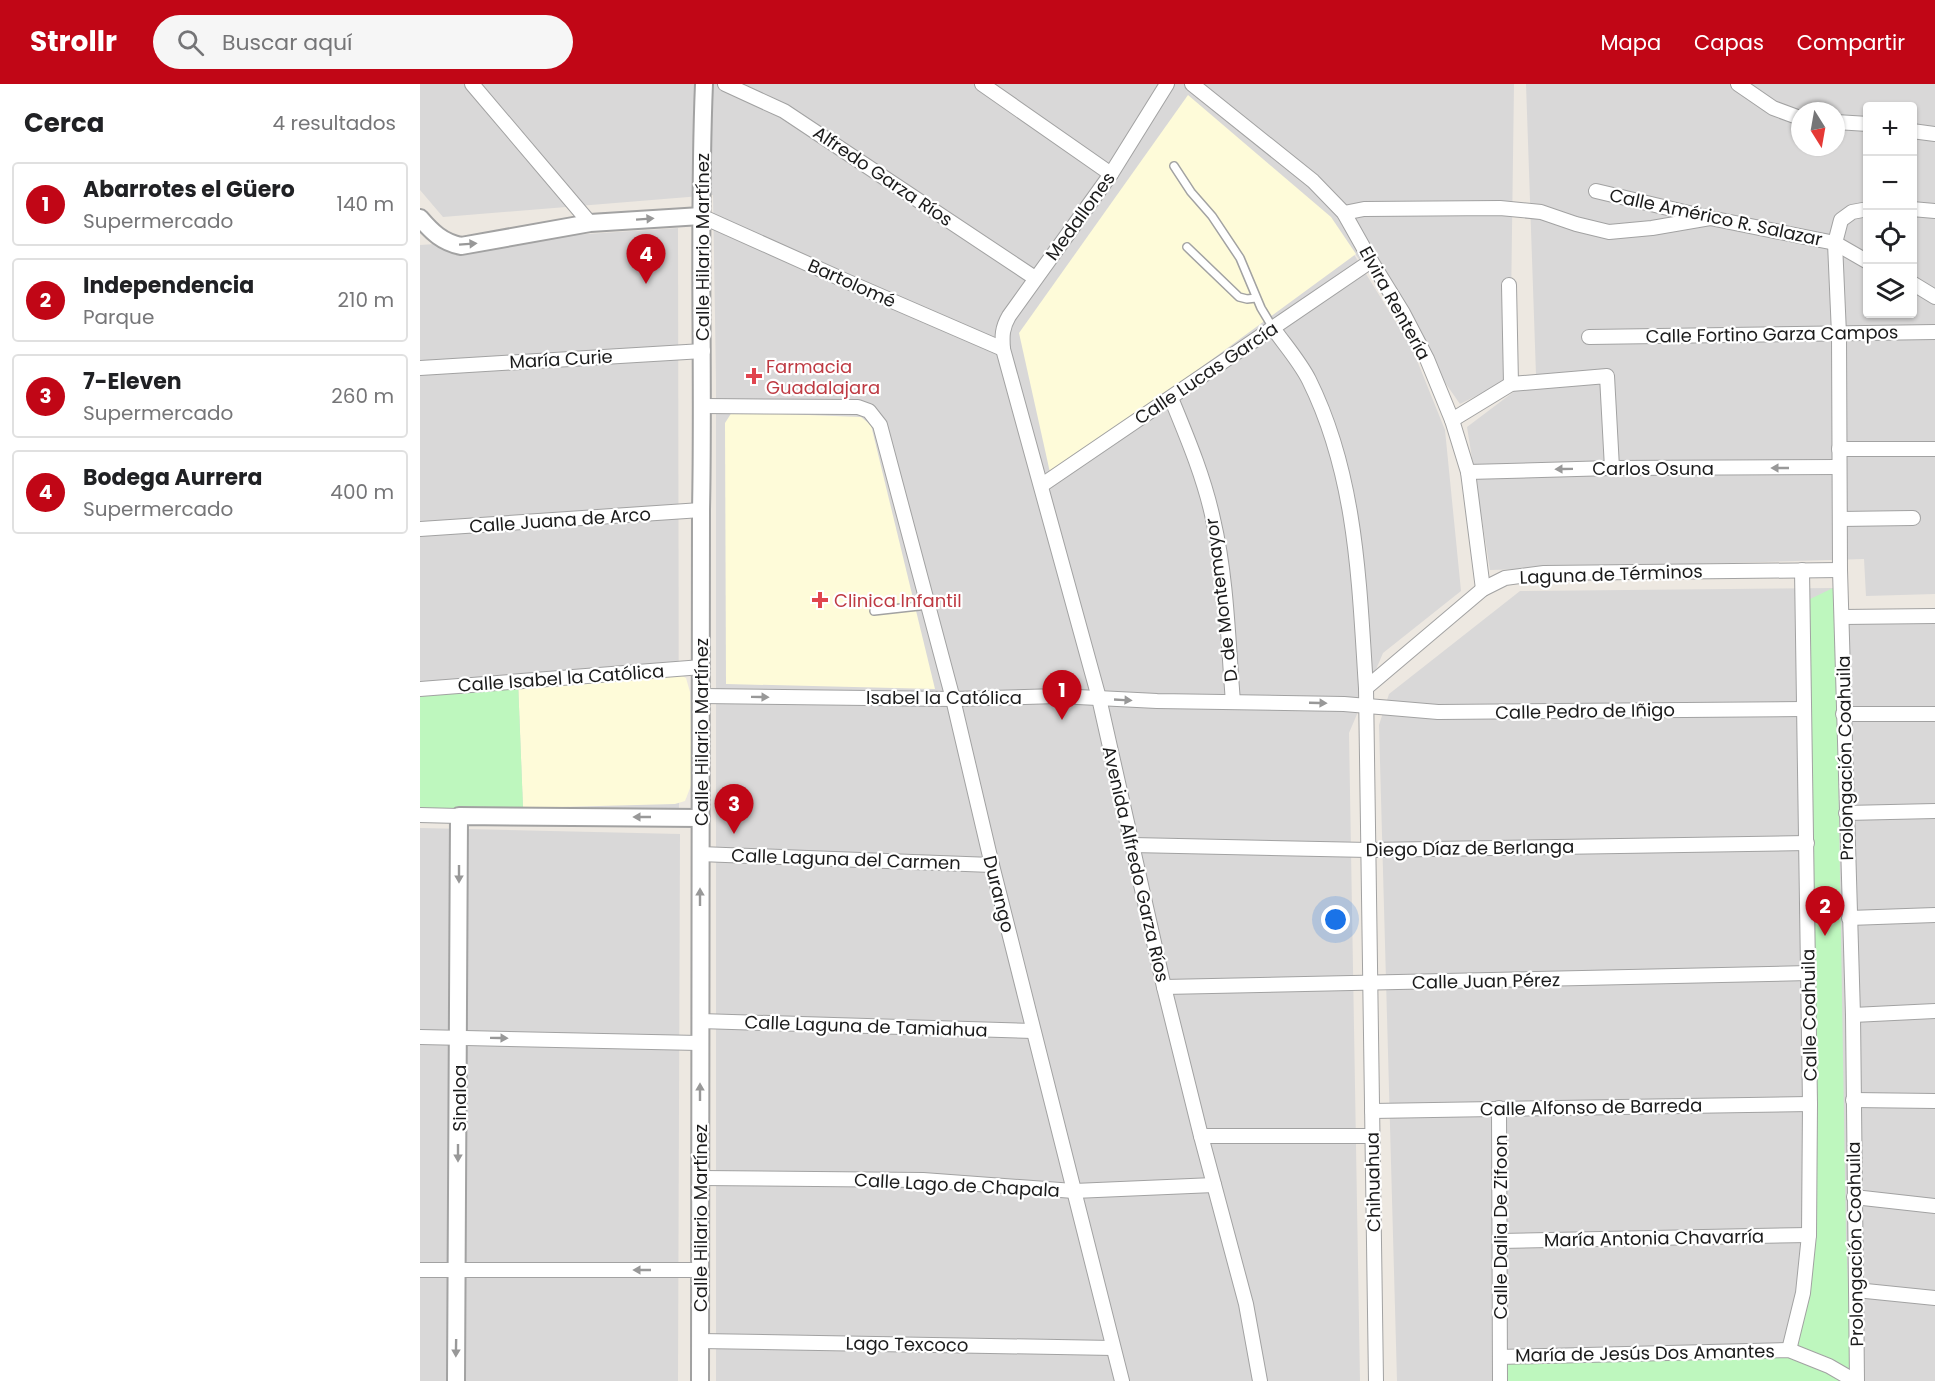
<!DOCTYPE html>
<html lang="es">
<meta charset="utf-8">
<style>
:root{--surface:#fff;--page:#f6f6f6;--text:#202124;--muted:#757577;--line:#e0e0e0;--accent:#c10616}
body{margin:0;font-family:Poppins,sans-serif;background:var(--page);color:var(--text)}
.controls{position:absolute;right:18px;top:18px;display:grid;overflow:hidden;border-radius:6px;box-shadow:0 2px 4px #0004}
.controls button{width:54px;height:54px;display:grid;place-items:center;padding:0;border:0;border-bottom:2px solid var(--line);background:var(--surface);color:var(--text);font:30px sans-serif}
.compass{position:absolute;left:1371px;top:18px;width:54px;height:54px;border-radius:50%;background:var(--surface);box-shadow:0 2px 4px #0004;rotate:169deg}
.you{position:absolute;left:916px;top:836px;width:21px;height:21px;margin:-15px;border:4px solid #fff;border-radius:50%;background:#1a73e8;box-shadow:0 0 0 9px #1a73e833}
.badge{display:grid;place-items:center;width:39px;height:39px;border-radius:50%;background:var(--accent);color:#fff;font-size:20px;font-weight:700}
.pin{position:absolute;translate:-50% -50px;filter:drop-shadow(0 2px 3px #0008)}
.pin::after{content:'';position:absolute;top:32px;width:21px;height:18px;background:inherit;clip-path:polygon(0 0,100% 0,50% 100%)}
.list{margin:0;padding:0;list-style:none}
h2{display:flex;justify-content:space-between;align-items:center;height:78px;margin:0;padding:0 24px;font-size:26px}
h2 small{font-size:20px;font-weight:400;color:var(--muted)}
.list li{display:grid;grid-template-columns:39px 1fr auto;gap:18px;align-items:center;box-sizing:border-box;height:84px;margin:0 12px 12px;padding:0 12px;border:2px solid var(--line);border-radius:6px}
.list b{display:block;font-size:22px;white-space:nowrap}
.list p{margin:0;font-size:20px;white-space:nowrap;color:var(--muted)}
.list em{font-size:20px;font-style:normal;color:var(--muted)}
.icon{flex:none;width:33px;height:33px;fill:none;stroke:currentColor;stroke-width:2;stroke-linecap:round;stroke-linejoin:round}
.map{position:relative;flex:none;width:1515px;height:1297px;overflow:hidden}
header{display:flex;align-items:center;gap:36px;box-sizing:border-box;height:84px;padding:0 30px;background:var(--accent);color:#fff}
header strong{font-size:28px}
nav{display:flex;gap:33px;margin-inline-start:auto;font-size:21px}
.search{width:420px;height:54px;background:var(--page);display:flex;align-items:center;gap:15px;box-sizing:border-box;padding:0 21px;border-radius:33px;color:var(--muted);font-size:22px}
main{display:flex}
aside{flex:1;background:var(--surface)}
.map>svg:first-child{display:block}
</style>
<header>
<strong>Strollr</strong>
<div class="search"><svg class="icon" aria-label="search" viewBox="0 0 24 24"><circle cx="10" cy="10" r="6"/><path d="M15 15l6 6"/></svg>Buscar aquí</div>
<nav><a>Mapa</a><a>Capas</a><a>Compartir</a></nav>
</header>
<main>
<aside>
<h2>Cerca<small>4 resultados</small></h2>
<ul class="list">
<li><span class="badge">1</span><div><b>Abarrotes el Güero</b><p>Supermercado</p></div><em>140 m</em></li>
<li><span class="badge">2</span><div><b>Independencia</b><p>Parque</p></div><em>210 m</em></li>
<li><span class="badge">3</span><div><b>7-Eleven</b><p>Supermercado</p></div><em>260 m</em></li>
<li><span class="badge">4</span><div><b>Bodega Aurrera</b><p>Supermercado</p></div><em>400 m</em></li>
</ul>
</aside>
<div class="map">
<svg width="1515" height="1297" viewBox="0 0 1515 1297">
<rect width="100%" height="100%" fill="#ede8e1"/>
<g fill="#d9d8d8" fill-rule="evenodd">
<polygon points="0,0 1094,0 1090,295 1040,320 920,148 992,264 1025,346 1041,507 963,569 929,649 940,1297 296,1297 296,296 293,111 23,133 0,106"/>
<path d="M1106 0H1515V510L1446 512 1444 475 1070 486 1047 343 1116 291ZM1448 22H1492V230H1448ZM1380 27H1416V63H1380Z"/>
<polygon points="258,144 259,742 0,739 0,161"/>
<polygon points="1413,504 1413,536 1515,535 1515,1297 977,1297 959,641 969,610 1100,507"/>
<polygon points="0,744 260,750 258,1297 0,1297"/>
</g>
<g fill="#fefbd9">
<polygon points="768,11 911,133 936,170 631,393 599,249"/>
<polygon points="312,328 441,333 451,341 515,605 306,600 305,339"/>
<polygon points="260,591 266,594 270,608 272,699 265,717 255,720 103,724 98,597"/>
</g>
<g fill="#bef7be">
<polygon points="1413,504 1416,553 1426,1154 1432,1295 1435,1297 1080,1297 1080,1273 1369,1265 1383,1209 1388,516"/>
<polygon points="98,597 103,724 0,725 0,604"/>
</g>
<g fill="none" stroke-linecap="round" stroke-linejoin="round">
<g stroke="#a2a2a2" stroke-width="10">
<g id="service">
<polyline points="754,82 771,108 792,132 820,174 841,224 853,244"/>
<polyline points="767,163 819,213 827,215 836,214"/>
<polyline points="454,527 508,521"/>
</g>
</g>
<g stroke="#a2a2a2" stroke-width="16">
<g id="minor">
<polyline points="52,0 170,139"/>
<polyline points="305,0 364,27 615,194"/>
<polyline points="562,0 691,90"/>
<path d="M747 0 691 90 589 232C582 244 582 252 583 265L679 614 744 903 781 1052 826 1220 840 1297"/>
<polyline points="772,0 893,97 924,129 951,177 983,229 1007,275 1032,336 1048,388 1063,505"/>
<polyline points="1318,0 1353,24 1380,34"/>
<polyline points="1416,38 1448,40"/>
<polyline points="1492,47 1515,50"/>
<polyline points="1176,107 1290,134 1415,159 1448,178"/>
<polyline points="1492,125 1515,127"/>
<polyline points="924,129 944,125 1080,124 1121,128 1156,140 1189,148 1232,144 1290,134"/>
<polyline points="281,132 426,197 583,265"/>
<polyline points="1492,199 1515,213"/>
<polyline points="1089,201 1091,300"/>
<path d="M853 244C865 261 880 278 889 296 937 393 939 499 946 604"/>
<polyline points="1169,253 1515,248"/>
<polyline points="0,284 283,267"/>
<path d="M751 314C767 353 784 393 793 435 807 494 808 557 813 618"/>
<polyline points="283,322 438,323 449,327 460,341 533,615 572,781 702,1297"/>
<polyline points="1032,336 1091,300 1187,292 1192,384"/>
<polyline points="1419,365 1515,365"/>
<polyline points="1048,388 1192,384 1419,383"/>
<polyline points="622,401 951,177"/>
<polyline points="1420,435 1493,434"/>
<polyline points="0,445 281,426"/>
<polyline points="1422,533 1515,532"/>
<polyline points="0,605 282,583"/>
<polyline points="282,612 533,615 638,612 737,617 924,620 1018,628 1384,625"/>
<polyline points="1423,630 1515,630"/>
<polyline points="1426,729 1515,727"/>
<polyline points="0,731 39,732"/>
<polyline points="712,761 949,766 1387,759"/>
<polyline points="280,770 572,781"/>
<polyline points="1429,834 1515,831"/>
<polyline points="744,903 1389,889"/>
<polyline points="1433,931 1515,927"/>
<polyline points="280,937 613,947"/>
<polyline points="0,953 279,959"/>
<polyline points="1433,1016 1515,1017"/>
<polyline points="1079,1024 1080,1297"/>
<polyline points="952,1027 1390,1020"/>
<polyline points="781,1052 952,1052"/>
<polyline points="280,1094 503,1096 654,1107 794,1101"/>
<polyline points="1434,1113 1515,1122"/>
<polyline points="1080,1157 1389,1151"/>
<polyline points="0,1186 280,1186"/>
<polyline points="1436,1206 1515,1214"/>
<polyline points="280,1257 693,1264"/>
<polyline points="1369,1266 1383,1209 1389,1151 1390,1020 1382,486"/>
<polyline points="1080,1273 1369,1266 1409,1282 1435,1297"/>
<polyline points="956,1297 946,604 1063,505 1085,494 1124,489 1420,486"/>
<polyline points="1437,1297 1433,931 1420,486 1419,250 1415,159 1421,136 1432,128 1448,125"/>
</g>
</g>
<g stroke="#a2a2a2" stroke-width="20">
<g id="tertiary">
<path d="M0 134C12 148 22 158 41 162L170 139 281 132"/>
<polyline points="36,1297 39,732 281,734"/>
<path d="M280 1297 281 426C284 284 278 142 284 0"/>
</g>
</g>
<use href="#service" stroke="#fff" stroke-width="7"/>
<use href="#minor" stroke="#fff" stroke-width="14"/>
<use href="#tertiary" stroke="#fff" stroke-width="16"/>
</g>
<defs><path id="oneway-solid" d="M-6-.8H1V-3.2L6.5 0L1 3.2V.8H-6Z" transform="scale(1.5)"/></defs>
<g fill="#989898">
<use href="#oneway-solid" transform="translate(225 135) rotate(-4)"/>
<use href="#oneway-solid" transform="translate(48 160) rotate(-4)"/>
<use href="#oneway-solid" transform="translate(1360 384) rotate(180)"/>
<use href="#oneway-solid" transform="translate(1144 385) rotate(179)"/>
<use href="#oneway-solid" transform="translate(340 613) rotate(1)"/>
<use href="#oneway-solid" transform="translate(703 616) rotate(3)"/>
<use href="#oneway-solid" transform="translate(898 619) rotate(2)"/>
<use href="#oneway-solid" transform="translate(222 733) rotate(-180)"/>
<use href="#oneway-solid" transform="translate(39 790) rotate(90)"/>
<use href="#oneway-solid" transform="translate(280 813) rotate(-90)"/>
<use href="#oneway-solid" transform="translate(79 954) rotate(1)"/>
<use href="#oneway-solid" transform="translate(280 1008) rotate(-90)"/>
<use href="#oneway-solid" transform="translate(38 1069) rotate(90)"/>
<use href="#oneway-solid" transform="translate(222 1186) rotate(180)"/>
<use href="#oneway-solid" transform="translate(36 1264) rotate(91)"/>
</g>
<g fill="#e0444e" stroke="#fff" stroke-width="2">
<path d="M331 283h6v6h6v6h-6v6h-6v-6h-6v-6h6z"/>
<path d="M397 507h6v6h6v6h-6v6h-6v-6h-6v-6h6z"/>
</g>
<g text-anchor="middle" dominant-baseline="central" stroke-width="4.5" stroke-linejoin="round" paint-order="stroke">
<g font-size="18" fill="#1b1b1b" stroke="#fff">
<text transform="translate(463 92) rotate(34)">Alfredo Garza Ríos</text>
<text transform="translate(660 132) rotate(-54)">Medallones</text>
<text transform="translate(1296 133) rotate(12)">Calle Américo R. Salazar</text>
<text transform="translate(282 163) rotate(-90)">Calle Hilario Martínez</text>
<text transform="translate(432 199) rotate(24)">Bartolomé</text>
<text transform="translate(975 219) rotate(61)">Elvira Rentería</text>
<text transform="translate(1352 250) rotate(-1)">Calle Fortino Garza Campos</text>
<text transform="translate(141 275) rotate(-3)">María Curie</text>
<text transform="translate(786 289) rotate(-34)">Calle Lucas García</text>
<text x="1233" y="384">Carlos Osuna</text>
<text transform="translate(140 436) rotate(-4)">Calle Juana de Arco</text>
<text transform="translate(1191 490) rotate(-2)">Laguna de Términos</text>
<text transform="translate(801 516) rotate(-97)">D. de Montemayor</text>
<text transform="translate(141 594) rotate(-4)">Calle Isabel la Católica</text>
<text x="524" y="613">Isabel la Católica</text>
<text transform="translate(1165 627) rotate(-1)">Calle Pedro de Iñigo</text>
<text transform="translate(281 648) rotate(-90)">Calle Hilario Martínez</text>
<text transform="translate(1425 674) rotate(-91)">Prolongación Coahuila</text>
<text transform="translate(1050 764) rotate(-1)">Diego Díaz de Berlanga</text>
<text transform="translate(426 775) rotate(2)">Calle Laguna del Carmen</text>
<text transform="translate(716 780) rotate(77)">Avenida Alfredo Garza Ríos</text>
<text transform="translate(579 810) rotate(76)">Durango</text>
<text transform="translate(1066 897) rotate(-1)">Calle Juan Pérez</text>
<text transform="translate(1389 931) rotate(-91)">Calle Coahuila</text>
<text transform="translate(446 942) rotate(2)">Calle Laguna de Tamiahua</text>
<text transform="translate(39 1014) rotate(-90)">Sinaloa</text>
<text transform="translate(1171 1023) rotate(-1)">Calle Alfonso de Barreda</text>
<text transform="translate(953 1098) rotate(-91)">Chihuahua</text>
<text transform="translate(537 1101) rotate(3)">Calle Lago de Chapala</text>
<text transform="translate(280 1134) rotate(-90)">Calle Hilario Martínez</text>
<text transform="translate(1080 1143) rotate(-90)">Calle Dalia De Zifoon</text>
<text transform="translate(1234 1154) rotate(-1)">María Antonia Chavarría</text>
<text transform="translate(1435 1160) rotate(-91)">Prolongación Coahuila</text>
<text transform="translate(487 1260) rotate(1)">Lago Texcoco</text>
<text transform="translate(1225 1269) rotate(-1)">María de Jesús Dos Amantes</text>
</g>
<g font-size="18" fill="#be3a42" stroke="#fff" text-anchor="start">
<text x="346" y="282">Farmacia<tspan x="346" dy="21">Guadalajara</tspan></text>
<text x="414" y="516">Clinica Infantil</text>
</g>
</g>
</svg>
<div class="controls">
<button>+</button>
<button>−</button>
<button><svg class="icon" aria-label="locate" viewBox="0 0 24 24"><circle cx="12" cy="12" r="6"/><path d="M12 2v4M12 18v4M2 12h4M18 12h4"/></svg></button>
<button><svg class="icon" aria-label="layers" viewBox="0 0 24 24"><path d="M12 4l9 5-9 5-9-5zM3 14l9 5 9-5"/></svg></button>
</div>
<svg class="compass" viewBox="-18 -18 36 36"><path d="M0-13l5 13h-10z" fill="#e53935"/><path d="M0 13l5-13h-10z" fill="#757577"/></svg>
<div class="you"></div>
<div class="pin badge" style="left:642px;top:636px">1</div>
<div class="pin badge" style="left:1405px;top:852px">2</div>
<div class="pin badge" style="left:314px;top:750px">3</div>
<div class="pin badge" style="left:226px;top:200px">4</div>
</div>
</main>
